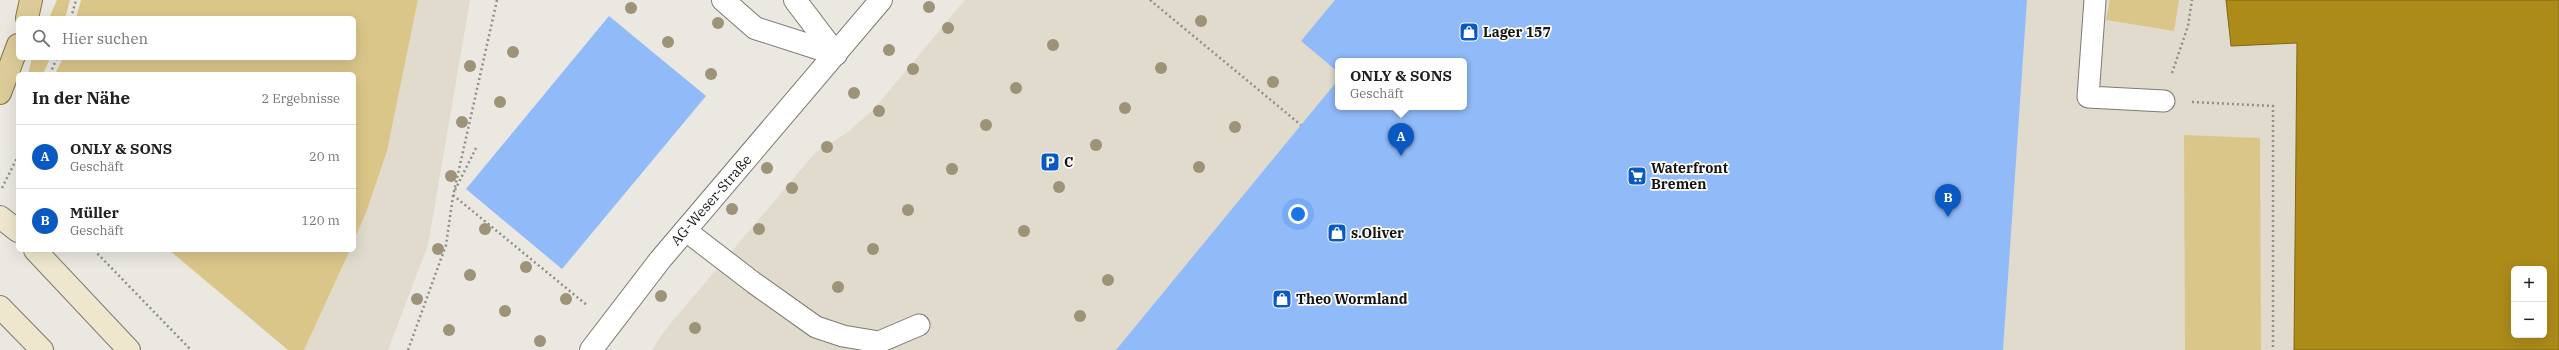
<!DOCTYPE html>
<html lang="de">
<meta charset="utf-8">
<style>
:root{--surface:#fff;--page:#f2f2f2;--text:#202124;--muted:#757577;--line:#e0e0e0;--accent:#0a58c2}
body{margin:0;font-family:"IBM Plex Serif",serif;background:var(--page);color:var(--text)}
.controls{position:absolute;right:12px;bottom:12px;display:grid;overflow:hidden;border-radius:6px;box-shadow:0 4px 16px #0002}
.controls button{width:36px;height:36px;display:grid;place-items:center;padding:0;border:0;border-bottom:1px solid var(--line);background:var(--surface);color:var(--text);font:20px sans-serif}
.you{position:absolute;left:1298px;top:214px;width:14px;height:14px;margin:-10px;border:3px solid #fff;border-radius:50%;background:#1a73e8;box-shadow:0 0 0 6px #1a73e833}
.badge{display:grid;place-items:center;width:26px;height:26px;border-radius:50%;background:var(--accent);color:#fff;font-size:13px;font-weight:700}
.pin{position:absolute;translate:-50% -33px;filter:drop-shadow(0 1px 2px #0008)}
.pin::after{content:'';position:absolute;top:21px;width:14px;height:12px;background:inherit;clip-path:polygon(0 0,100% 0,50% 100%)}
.popup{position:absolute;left:1335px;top:58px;width:132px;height:52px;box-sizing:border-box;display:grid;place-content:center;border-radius:6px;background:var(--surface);filter:drop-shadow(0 1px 3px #0005);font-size:13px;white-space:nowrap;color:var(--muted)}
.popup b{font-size:15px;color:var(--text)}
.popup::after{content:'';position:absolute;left:50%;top:100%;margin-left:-8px;border:8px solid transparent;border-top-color:var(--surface)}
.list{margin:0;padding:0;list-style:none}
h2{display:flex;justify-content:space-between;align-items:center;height:52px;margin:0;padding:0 16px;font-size:17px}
h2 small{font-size:13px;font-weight:400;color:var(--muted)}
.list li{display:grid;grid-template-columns:26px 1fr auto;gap:12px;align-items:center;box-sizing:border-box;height:64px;padding:0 16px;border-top:1px solid var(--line)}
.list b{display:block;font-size:15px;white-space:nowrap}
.list p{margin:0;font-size:13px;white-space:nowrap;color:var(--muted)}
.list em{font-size:13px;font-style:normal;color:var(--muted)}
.icon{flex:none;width:22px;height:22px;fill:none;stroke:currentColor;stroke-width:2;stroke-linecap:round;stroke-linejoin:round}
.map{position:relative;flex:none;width:2559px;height:350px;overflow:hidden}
.search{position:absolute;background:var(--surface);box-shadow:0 4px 16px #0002;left:16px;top:16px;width:340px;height:44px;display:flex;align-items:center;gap:10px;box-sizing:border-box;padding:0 14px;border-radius:6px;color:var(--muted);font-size:15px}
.panel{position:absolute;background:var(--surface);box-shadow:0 4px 16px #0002;left:16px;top:72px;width:340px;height:180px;border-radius:6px}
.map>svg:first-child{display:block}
</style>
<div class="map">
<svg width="2559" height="350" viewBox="0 0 2559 350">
<rect width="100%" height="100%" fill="#eae8e1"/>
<g fill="#e0dbcd" fill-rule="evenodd">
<polygon points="418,0 470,0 428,245 388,350 304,350 350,250 354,250 354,240 366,213 387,151"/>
<path d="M965 0H2226L2231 45 2297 43 2294 350H652L665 330 815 153 848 132 873 110ZM1338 61H1464V107H1338Z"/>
</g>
<g fill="#dbc68a">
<polygon points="57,0 70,0 65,18 49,18"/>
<polygon points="81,0 418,0 387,151 366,213 354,240 354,74 55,74 63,58 354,58 354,18 76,18"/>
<polygon points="2110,0 2179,0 2174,31 2106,20"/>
<polygon points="32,58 50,58 43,74 28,74"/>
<polygon points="2184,135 2260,138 2261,350 2185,350"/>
<polygon points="169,250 350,250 304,350 288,350"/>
</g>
<path fill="#ac8b19" stroke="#7f6717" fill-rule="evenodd" d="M2226 0H2559V350H2294L2297 43 2231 46ZM2514 269H2544V335H2514Z"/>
<g fill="#91baf9">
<polygon points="1335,0 2027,0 2003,350 1116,350 1338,80 1338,107 1464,107 1464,61 1338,61 1338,72 1301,41"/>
<polygon points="609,16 706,96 562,269 466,189"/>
</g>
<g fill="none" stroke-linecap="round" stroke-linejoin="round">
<g stroke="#7c7a74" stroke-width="23">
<g id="lane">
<polyline points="2095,0 2088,97 2164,101"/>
<polyline points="685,230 754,283 816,327 843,336 879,342 919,325"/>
</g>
</g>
<g stroke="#7c7a74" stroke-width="24">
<g id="street">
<polyline points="723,0 755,28 836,54"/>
<polyline points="795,0 836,54"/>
<polyline points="591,350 660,260 881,0"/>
</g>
</g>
<g stroke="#7c7a74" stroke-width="24">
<g id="secondary">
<polyline points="0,217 18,231"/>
<polyline points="35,250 129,350"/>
<polyline points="0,307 42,350"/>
</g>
</g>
<g stroke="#88763f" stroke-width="24">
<g id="primary">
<polyline points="27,18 31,0"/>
<polyline points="0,93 18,45"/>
</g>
</g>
<g stroke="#8f8e89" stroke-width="2.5" stroke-dasharray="2 3" stroke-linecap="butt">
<polyline points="1150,0 1301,125"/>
<polyline points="71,18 76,0"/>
<polyline points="2172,73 2188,26 2192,0"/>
<polyline points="50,74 57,58"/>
<polyline points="2192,102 2273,106 2273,350"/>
<polyline points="2,188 18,156"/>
<polyline points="455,190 477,146"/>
<polyline points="453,195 588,306"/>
<polyline points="94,250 191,350"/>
<polyline points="408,350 446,245 453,196 497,0"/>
</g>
<use href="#lane" stroke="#fff" stroke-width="21"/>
<use href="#street" stroke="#fff" stroke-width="22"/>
<use href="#secondary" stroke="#eee6cd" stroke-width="22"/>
<use href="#primary" stroke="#ddcc9a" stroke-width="22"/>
</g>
<g fill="#9c9379">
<circle cx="929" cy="7" r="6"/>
<circle cx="631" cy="8" r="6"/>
<circle cx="1201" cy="21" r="6"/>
<circle cx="718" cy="23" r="6"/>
<circle cx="948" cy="28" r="6"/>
<circle cx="668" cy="42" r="6"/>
<circle cx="1053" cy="45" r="6"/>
<circle cx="889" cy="50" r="6"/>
<circle cx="513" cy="52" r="6"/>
<circle cx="470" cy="66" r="6"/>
<circle cx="1161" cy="68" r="6"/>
<circle cx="913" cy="69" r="6"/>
<circle cx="711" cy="74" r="6"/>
<circle cx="1273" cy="82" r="6"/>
<circle cx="1016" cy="88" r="6"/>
<circle cx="854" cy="93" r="6"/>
<circle cx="500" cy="102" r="6"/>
<circle cx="1125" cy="108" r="6"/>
<circle cx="879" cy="111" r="6"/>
<circle cx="462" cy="122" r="6"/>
<circle cx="986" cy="125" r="6"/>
<circle cx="1235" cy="127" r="6"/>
<circle cx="1096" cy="145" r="6"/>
<circle cx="827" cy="147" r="6"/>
<circle cx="1199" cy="167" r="6"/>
<circle cx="767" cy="168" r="6"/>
<circle cx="952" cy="169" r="6"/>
<circle cx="451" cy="176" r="6"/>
<circle cx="1059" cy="187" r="6"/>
<circle cx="792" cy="188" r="6"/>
<circle cx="732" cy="209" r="6"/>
<circle cx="908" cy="210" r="6"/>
<circle cx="485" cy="229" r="6"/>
<circle cx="759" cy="229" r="6"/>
<circle cx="1024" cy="231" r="6"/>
<circle cx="438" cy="249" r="6"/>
<circle cx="873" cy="249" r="6"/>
<circle cx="526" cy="267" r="6"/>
<circle cx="470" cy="275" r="6"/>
<circle cx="1108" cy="280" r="6"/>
<circle cx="838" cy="287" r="6"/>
<circle cx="661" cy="296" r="6"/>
<circle cx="417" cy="299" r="6"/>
<circle cx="566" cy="299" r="6"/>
<circle cx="505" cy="311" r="6"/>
<circle cx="1080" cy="316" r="6"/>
<circle cx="695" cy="328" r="6"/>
<circle cx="449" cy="330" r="6"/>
<circle cx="540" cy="341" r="6"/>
</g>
<defs>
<g id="shop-square" transform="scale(1)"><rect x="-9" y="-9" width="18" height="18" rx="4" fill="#0a58c2" stroke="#fff"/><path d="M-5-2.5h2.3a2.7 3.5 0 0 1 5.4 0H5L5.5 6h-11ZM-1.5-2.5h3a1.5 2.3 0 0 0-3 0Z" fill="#fff"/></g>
<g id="parking-square" transform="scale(1)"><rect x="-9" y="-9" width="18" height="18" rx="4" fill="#0a58c2" stroke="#fff"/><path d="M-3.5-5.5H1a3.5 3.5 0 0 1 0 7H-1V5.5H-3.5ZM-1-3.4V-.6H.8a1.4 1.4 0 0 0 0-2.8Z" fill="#fff"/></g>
<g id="supermarket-square" transform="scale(1)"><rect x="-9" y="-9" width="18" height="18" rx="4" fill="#0a58c2" stroke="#fff"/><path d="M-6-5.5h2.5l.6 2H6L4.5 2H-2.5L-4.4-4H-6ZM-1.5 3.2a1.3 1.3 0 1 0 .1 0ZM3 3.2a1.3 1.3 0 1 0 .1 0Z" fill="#fff"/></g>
</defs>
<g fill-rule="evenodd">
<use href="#shop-square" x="1469" y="32"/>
<use href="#parking-square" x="1050" y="162"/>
<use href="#supermarket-square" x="1637" y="176"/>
<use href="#shop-square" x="1337" y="233"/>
<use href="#shop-square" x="1282" y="299"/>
</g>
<g text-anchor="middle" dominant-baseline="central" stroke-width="3.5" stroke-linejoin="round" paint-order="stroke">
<g font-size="14" font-weight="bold" fill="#151412" stroke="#fff" text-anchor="start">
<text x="1483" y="32">Lager 157</text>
<text x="1064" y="162">C</text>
<text x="1651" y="168">Waterfront<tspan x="1651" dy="16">Bremen</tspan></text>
<text x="1351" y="233">s.Oliver</text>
<text x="1296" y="299">Theo Wormland</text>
</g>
<g font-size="14" fill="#151412" stroke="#fff">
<text transform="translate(711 200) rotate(-49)">AG-Weser-Straße</text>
</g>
</g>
</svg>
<div class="controls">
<button>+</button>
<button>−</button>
</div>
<div class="you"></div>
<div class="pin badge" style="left:1401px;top:156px">A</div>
<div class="popup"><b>ONLY &amp; SONS</b>Geschäft</div>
<div class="pin badge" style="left:1948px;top:217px">B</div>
<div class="search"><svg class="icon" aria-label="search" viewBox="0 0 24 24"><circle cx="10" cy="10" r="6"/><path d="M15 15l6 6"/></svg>Hier suchen</div>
<section class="panel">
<h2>In der Nähe<small>2 Ergebnisse</small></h2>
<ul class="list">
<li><span class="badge">A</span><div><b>ONLY &amp; SONS</b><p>Geschäft</p></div><em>20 m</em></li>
<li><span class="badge">B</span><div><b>Müller</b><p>Geschäft</p></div><em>120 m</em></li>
</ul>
</section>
</div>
